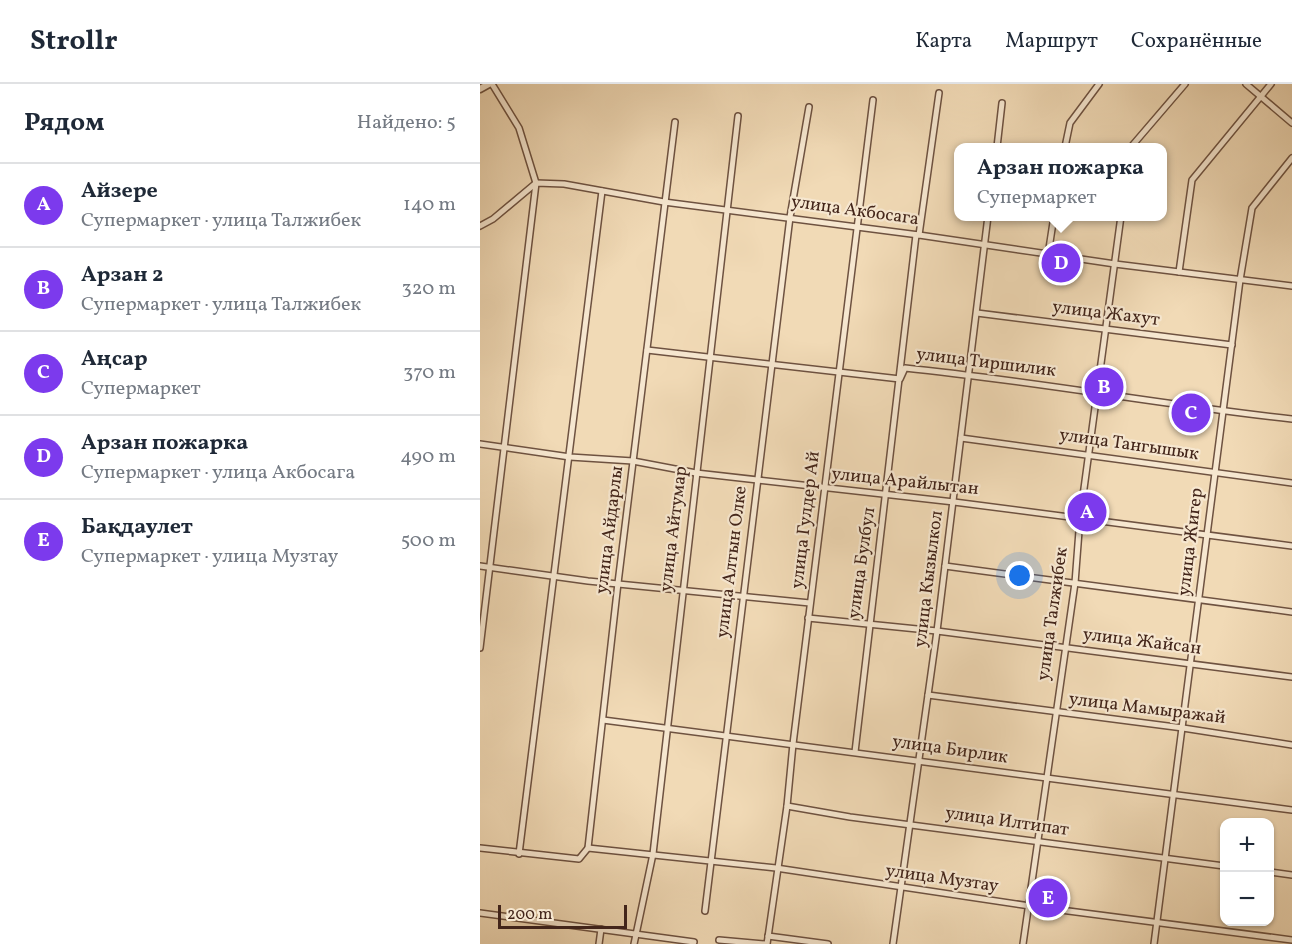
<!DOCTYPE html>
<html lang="ru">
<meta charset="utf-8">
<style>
:root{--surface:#fff;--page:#f2f2f3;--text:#1f2937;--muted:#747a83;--line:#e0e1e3;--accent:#7c3aed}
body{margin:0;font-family:Vollkorn,serif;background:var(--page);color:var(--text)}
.controls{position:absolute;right:18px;bottom:18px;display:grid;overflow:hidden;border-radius:12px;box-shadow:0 2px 4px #0004}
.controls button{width:54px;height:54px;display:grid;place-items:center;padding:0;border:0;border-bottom:2px solid var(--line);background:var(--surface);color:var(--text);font:30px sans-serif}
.scale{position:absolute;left:18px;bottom:15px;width:129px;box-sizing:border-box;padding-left:6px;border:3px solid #43251a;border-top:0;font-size:16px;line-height:21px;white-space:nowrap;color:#43251a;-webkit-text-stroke:4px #f6e7d0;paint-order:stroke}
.you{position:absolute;left:540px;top:492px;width:21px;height:21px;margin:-15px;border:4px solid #fff;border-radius:50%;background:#1a73e8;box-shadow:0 0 0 9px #1a73e833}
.badge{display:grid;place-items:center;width:39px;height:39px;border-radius:50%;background:var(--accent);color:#fff;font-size:20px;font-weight:700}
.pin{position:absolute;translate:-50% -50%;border:3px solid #fff;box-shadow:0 2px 6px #0006}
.popup{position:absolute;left:474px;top:59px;width:213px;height:78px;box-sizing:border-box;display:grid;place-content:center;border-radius:12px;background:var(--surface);filter:drop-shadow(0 2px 4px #0005);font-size:20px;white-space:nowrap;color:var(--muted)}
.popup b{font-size:22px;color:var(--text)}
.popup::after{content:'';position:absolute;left:50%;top:100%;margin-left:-12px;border:12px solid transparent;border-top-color:var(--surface)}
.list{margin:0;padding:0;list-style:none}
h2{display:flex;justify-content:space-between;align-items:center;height:78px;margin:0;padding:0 24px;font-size:26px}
h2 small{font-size:20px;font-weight:400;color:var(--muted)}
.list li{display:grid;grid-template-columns:39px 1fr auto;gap:18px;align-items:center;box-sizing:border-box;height:84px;padding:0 24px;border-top:2px solid var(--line)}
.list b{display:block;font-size:22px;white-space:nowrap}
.list p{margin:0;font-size:20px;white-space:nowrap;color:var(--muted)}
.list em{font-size:20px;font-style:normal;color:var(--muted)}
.map{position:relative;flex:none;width:812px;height:860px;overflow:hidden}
header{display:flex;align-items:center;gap:36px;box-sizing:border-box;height:84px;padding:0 30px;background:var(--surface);border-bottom:2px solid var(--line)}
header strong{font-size:28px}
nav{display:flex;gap:33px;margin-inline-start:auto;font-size:21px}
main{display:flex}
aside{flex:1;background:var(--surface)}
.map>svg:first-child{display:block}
</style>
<header>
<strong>Strollr</strong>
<nav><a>Карта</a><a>Маршрут</a><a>Сохранённые</a></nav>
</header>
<main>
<aside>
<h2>Рядом<small>Найдено: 5</small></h2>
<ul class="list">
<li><span class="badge">A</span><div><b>Айзере</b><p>Супермаркет · улица Талжибек</p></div><em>140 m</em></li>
<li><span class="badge">B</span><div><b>Арзан 2</b><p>Супермаркет · улица Талжибек</p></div><em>320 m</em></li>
<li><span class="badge">C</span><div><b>Аңсар</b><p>Супермаркет</p></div><em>370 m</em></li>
<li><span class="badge">D</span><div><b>Арзан пожарка</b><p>Супермаркет · улица Акбосага</p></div><em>490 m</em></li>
<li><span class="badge">E</span><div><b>Бақдаулет</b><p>Супермаркет · улица Музтау</p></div><em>500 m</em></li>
</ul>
</aside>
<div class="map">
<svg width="812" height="860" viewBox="0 0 812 860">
<rect width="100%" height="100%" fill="#f1dab6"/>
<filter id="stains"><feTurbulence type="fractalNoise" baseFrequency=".00333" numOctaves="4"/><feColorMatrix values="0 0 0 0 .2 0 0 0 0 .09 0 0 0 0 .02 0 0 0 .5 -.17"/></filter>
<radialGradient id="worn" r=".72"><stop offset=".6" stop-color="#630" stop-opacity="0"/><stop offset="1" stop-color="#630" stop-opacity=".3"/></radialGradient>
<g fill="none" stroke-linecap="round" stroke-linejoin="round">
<g stroke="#6e5241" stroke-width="8">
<g id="minor">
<polyline points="766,0 812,39"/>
<polyline points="517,63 522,19"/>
<polyline points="585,63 590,39 619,0"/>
<polyline points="651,63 705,0"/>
<polyline points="0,142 13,135 56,99 84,100 184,118 439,151 635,180 812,202"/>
<polyline points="439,151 459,9"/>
<polyline points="568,171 574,132"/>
<polyline points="699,188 712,96 791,0"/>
<polyline points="497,229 752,261"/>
<path d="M167 266 420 295 425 284C554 297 683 321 812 335"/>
<polyline points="481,354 812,399"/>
<polyline points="0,360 90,373 153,377 216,389 474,418 812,462"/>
<polyline points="0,482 108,497 330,519"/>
<polyline points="465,482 812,528"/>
<polyline points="328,534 457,547 812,593"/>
<polyline points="0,564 56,99 39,44 12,0"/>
<polyline points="448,611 703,644 812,661"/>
<polyline points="123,636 812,726"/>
<polyline points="375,668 436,151"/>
<polyline points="307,722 370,733 744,782"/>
<polyline points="0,764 99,775 108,764 138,499 195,38"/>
<polyline points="108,764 296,784 550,822 812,856"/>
<polyline points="39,770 122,107"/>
<polyline points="790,788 812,791"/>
<polyline points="225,827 310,133 329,23"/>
<polyline points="0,829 214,858"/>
<polyline points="288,852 348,860"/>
<polyline points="239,856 285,860"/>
<polyline points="119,860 121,845"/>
<polyline points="154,860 173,770 258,32"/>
<polyline points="287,860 307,722 313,660 393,16"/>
<polyline points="413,860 457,547 508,132"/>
<polyline points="543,860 595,499 600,434 641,132"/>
<polyline points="674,860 760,196 772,124 812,74"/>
</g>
</g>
<g stroke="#6e5241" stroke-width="9">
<polyline id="tertiary" points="0,5 9,0"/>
</g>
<use href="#minor" stroke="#f6e7d0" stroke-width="5"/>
<use href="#tertiary" stroke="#f6e7d0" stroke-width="6"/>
</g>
<g text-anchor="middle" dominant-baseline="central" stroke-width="4.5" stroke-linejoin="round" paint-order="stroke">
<g font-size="18" fill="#43251a" stroke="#f6e7d0">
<text transform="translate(375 127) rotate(8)">улица Акбосага</text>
<text transform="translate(626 230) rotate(7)">улица Жахут</text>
<text transform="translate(506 279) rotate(7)">улица Тиршилик</text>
<text transform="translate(649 361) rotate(8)">улица Тангышык</text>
<text transform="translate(425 398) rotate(6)">улица Арайлытан</text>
<text transform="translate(326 436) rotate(-83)">улица Гулдер Ай</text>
<text transform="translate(194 445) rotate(-83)">улица Айтумар</text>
<text transform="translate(130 446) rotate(-83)">улица Айдарлы</text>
<text transform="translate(711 458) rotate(-83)">улица Жигер</text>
<text transform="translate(252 478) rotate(-83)">улица Алтын Олке</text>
<text transform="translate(382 479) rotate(-82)">улица Булбул</text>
<text transform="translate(449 495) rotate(-83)">улица Кызылкол</text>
<text transform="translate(573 530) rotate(-82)">улица Талжибек</text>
<text transform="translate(662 558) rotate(7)">улица Жайсан</text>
<text transform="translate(667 625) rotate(7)">улица Мамыражай</text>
<text transform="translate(470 666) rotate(8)">улица Бирлик</text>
<text transform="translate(527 738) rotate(8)">улица Илтипат</text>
<text transform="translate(462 795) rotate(8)">улица Музтау</text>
</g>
</g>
<rect width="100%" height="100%" filter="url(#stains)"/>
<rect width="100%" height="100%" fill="url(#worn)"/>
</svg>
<div class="controls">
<button>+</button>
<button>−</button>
</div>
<div class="scale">200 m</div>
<div class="you"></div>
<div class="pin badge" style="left:607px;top:428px">A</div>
<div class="pin badge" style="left:624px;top:303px">B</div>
<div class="pin badge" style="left:711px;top:329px">C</div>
<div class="pin badge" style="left:581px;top:179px">D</div>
<div class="popup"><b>Арзан пожарка</b>Супермаркет</div>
<div class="pin badge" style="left:568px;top:814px">E</div>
</div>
</main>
